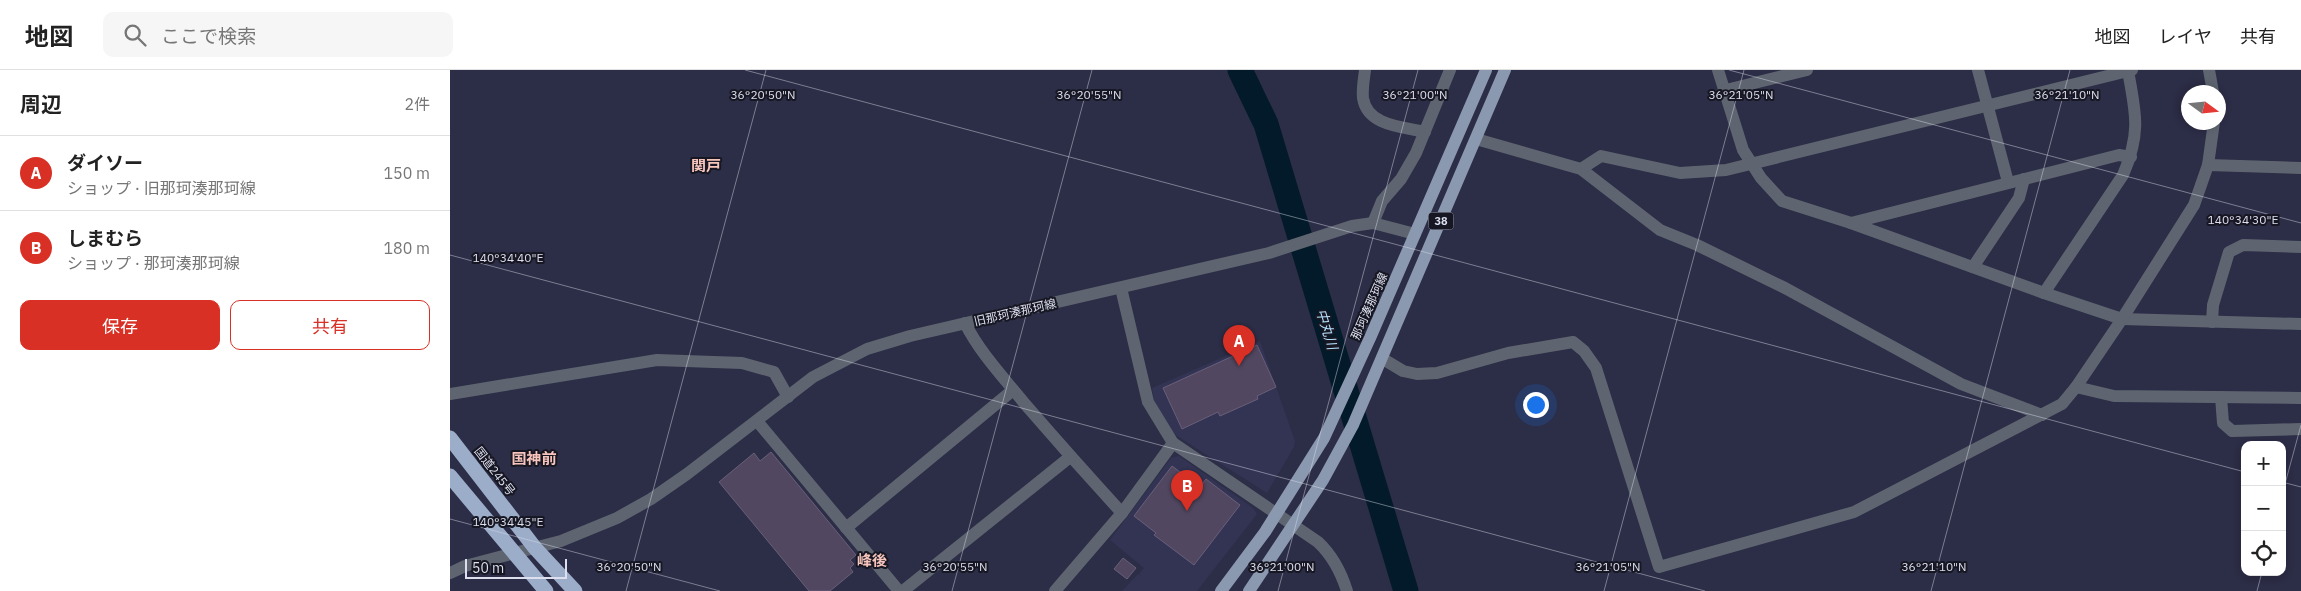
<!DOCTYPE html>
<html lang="ja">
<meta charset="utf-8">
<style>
:root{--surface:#fff;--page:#f6f6f6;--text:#222;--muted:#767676;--line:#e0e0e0;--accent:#d93025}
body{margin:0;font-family:"IBM Plex Sans","Noto Sans JP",sans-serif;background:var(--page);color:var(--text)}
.controls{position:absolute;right:15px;bottom:15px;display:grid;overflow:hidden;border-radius:10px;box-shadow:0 2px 8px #0003}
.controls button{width:45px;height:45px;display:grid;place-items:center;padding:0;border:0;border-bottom:1px solid var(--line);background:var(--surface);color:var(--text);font:25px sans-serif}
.compass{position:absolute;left:1731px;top:15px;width:45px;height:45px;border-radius:50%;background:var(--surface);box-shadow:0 2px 8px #0003;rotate:105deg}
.scale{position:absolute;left:15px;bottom:12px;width:102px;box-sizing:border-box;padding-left:5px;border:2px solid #dddfef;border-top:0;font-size:14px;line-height:18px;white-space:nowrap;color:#dddfef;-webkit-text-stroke:4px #161722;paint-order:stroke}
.you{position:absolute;left:1085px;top:334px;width:18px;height:18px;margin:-12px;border:4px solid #fff;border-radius:50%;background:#1a73e8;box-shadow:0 0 0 8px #1a73e833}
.badge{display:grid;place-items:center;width:32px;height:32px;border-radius:50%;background:var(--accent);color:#fff;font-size:16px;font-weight:700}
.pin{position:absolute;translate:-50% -41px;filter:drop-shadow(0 1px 2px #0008)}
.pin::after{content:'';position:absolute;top:26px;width:18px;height:15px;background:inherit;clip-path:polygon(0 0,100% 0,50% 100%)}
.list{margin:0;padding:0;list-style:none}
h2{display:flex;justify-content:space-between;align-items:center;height:65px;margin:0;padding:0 20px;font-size:21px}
h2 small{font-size:16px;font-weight:400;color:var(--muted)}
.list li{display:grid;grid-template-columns:32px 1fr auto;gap:15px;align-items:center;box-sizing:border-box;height:75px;padding:0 20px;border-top:1px solid var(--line)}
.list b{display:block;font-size:19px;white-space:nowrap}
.list p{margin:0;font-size:16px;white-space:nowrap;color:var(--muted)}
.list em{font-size:16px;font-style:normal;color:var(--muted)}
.actions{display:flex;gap:10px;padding:15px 20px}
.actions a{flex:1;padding:11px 0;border:1px solid var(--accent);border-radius:10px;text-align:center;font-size:18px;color:var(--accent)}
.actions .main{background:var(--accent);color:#fff}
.icon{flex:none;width:28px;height:28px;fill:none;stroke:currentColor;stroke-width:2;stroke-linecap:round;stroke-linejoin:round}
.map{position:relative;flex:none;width:1851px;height:521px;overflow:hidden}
header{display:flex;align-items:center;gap:30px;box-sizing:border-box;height:70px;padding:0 25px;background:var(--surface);border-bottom:1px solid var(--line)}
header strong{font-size:24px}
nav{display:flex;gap:28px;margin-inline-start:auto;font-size:18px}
.search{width:350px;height:45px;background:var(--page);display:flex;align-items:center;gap:12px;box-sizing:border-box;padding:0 18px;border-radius:10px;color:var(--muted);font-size:19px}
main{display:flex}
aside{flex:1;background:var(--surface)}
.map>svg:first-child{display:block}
</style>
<header>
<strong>地図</strong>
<div class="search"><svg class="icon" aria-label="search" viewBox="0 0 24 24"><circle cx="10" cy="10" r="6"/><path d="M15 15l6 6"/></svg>ここで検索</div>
<nav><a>地図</a><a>レイヤ</a><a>共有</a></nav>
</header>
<main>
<aside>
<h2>周辺<small>2件</small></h2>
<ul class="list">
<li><span class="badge">A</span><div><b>ダイソー</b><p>ショップ · 旧那珂湊那珂線</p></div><em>150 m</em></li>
<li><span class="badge">B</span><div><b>しまむら</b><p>ショップ · 那珂湊那珂線</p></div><em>180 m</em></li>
</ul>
<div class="actions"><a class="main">保存</a><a>共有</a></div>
</aside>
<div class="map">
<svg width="1851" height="521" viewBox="0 0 1851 521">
<rect width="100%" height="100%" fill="#2c2d46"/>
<g fill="#333453">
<polygon points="810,271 845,371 844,377 817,423 727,366 718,357 705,334 702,318"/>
<polygon points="729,386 803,438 807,444 747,521 672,521 688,504 693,508 689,504 694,498 660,470 721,388"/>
</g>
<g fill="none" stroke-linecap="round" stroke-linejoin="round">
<polyline stroke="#021a29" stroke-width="25" points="790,0 816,54 956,521"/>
</g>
<g fill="#514760" stroke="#695f7a">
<polygon points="807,275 826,317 807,326 808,329 770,346 768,342 732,359 713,318"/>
<polygon points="321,382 406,485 400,490 404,494 400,498 403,502 380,521 359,521 269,412 304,383 310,391"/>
<polygon points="722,396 750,417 756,409 790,435 744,495 704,465 706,463 684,446"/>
<polygon points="673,488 686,498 677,509 664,499"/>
</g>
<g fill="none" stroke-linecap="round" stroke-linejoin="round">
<g stroke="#5e6570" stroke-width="12">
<path d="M915 0C914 9 912 19 913 28 917 56 953 57 975 62"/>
<polyline points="1268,0 1293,80 1311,108 1332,131 1401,153 1594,223 1672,249 1851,254"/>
<polyline points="1528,0 1558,112"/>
<polyline points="1759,0 1763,22"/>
<polyline points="1276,20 1357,0"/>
<polyline points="1026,69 1131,99 1210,160 1247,175 1335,218 1511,314 1592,345"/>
<polyline points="1758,95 1851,98"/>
<polyline points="1131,99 1151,86 1230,103 1276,100 1682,0"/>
<polyline points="923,153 932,131 951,109 966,83 1000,0"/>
<polyline points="1401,153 1669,85 1681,87"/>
<polyline points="1523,197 1569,128 1574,109"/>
<path d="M671 218 698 332 723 373 868 472C883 486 891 502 897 521"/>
<path d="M1594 223 1673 105C1691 63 1686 44 1678 1"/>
<polyline points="1762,252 1763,235 1779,182 1793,175 1851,177"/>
<path d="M515 253C530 283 554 308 575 334 607 371 639 407 672 443"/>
<polyline points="933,289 953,301 967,304 987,303 1058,283 1123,272 1134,281 1146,298 1209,497 1404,442 1612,334 1626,317 1672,249 1744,135 1758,95 1764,52"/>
<polyline points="1626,317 1664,326 1851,328"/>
<polyline points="0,324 207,290 292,293 324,302 338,327"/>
<polyline points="1771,327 1773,353 1782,361 1851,359"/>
<polyline points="307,351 449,521"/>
<polyline points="396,458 563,320"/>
<polyline points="0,503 15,496 111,471 167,448 201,429 237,404 363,307 417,279 460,266 819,183 902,156 923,153 965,164"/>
<polyline points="453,521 620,387"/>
<polyline points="605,521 672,443 723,373"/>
</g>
<g stroke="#8b99b0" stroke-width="12">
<polyline points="771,521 815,462 874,368 920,268 1036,0"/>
<polyline points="799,521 873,410 903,355 1055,0"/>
</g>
<g stroke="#9cadc9" stroke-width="15">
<polyline points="0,368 85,478 125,521"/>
<polyline points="0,406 96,521"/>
</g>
</g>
<path fill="none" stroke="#dddfef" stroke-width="1" stroke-opacity="0.45" d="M295 0 1795 402M1279 0 1851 153M0 185 1255 521M1832 412 1851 417M1832 425 1851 355M0 449 270 521M176 521 316 0M502 521 642 0M828 521 968 0M1154 521 1294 0M1481 521 1620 0M1807 521 1812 502"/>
<g text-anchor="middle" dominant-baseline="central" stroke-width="4" stroke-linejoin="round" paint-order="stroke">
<rect fill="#161722" stroke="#a1a3b2" stroke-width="1" x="978.5" y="142.5" width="25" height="17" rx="4"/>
<g font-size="11" font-weight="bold" fill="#dddfef">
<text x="991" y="151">38</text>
</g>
<g font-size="12" fill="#dddfef" stroke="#161722">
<text transform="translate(919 236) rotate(-66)">那珂湊那珂線</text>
<text transform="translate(565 242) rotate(-13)">旧那珂湊那珂線</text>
<text transform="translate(45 401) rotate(52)">国道245号</text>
</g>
<g font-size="14" font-style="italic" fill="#b2ddfb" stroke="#161722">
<text transform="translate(877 259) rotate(73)">中丸川</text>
</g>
<g font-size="15" font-weight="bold" fill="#f8c5bd" stroke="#161722">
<text x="256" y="95">関戸</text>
<text x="84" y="388">国神前</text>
<text x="422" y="490">峰後</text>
</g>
</g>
<g font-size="12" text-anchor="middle" fill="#dddfef" stroke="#161722" stroke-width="4" stroke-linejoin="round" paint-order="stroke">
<text x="313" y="29">36°20'50"N</text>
<text x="639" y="29">36°20'55"N</text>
<text x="965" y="29">36°21'00"N</text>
<text x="1291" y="29">36°21'05"N</text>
<text x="1617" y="29">36°21'10"N</text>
<text x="1793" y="154">140°34'30"E</text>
<text x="58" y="192">140°34'40"E</text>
<text x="58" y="456">140°34'45"E</text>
<text x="179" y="501">36°20'50"N</text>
<text x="505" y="501">36°20'55"N</text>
<text x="832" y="501">36°21'00"N</text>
<text x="1158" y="501">36°21'05"N</text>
<text x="1484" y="501">36°21'10"N</text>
</g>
</svg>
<div class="controls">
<button>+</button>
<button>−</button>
<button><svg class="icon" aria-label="locate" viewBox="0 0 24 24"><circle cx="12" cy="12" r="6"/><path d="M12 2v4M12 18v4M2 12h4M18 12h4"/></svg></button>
</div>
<svg class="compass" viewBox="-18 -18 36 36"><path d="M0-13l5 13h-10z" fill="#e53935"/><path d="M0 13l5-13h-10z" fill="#767676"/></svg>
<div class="scale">50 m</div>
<div class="you"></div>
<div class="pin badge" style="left:789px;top:296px">A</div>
<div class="pin badge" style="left:737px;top:441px">B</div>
</div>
</main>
